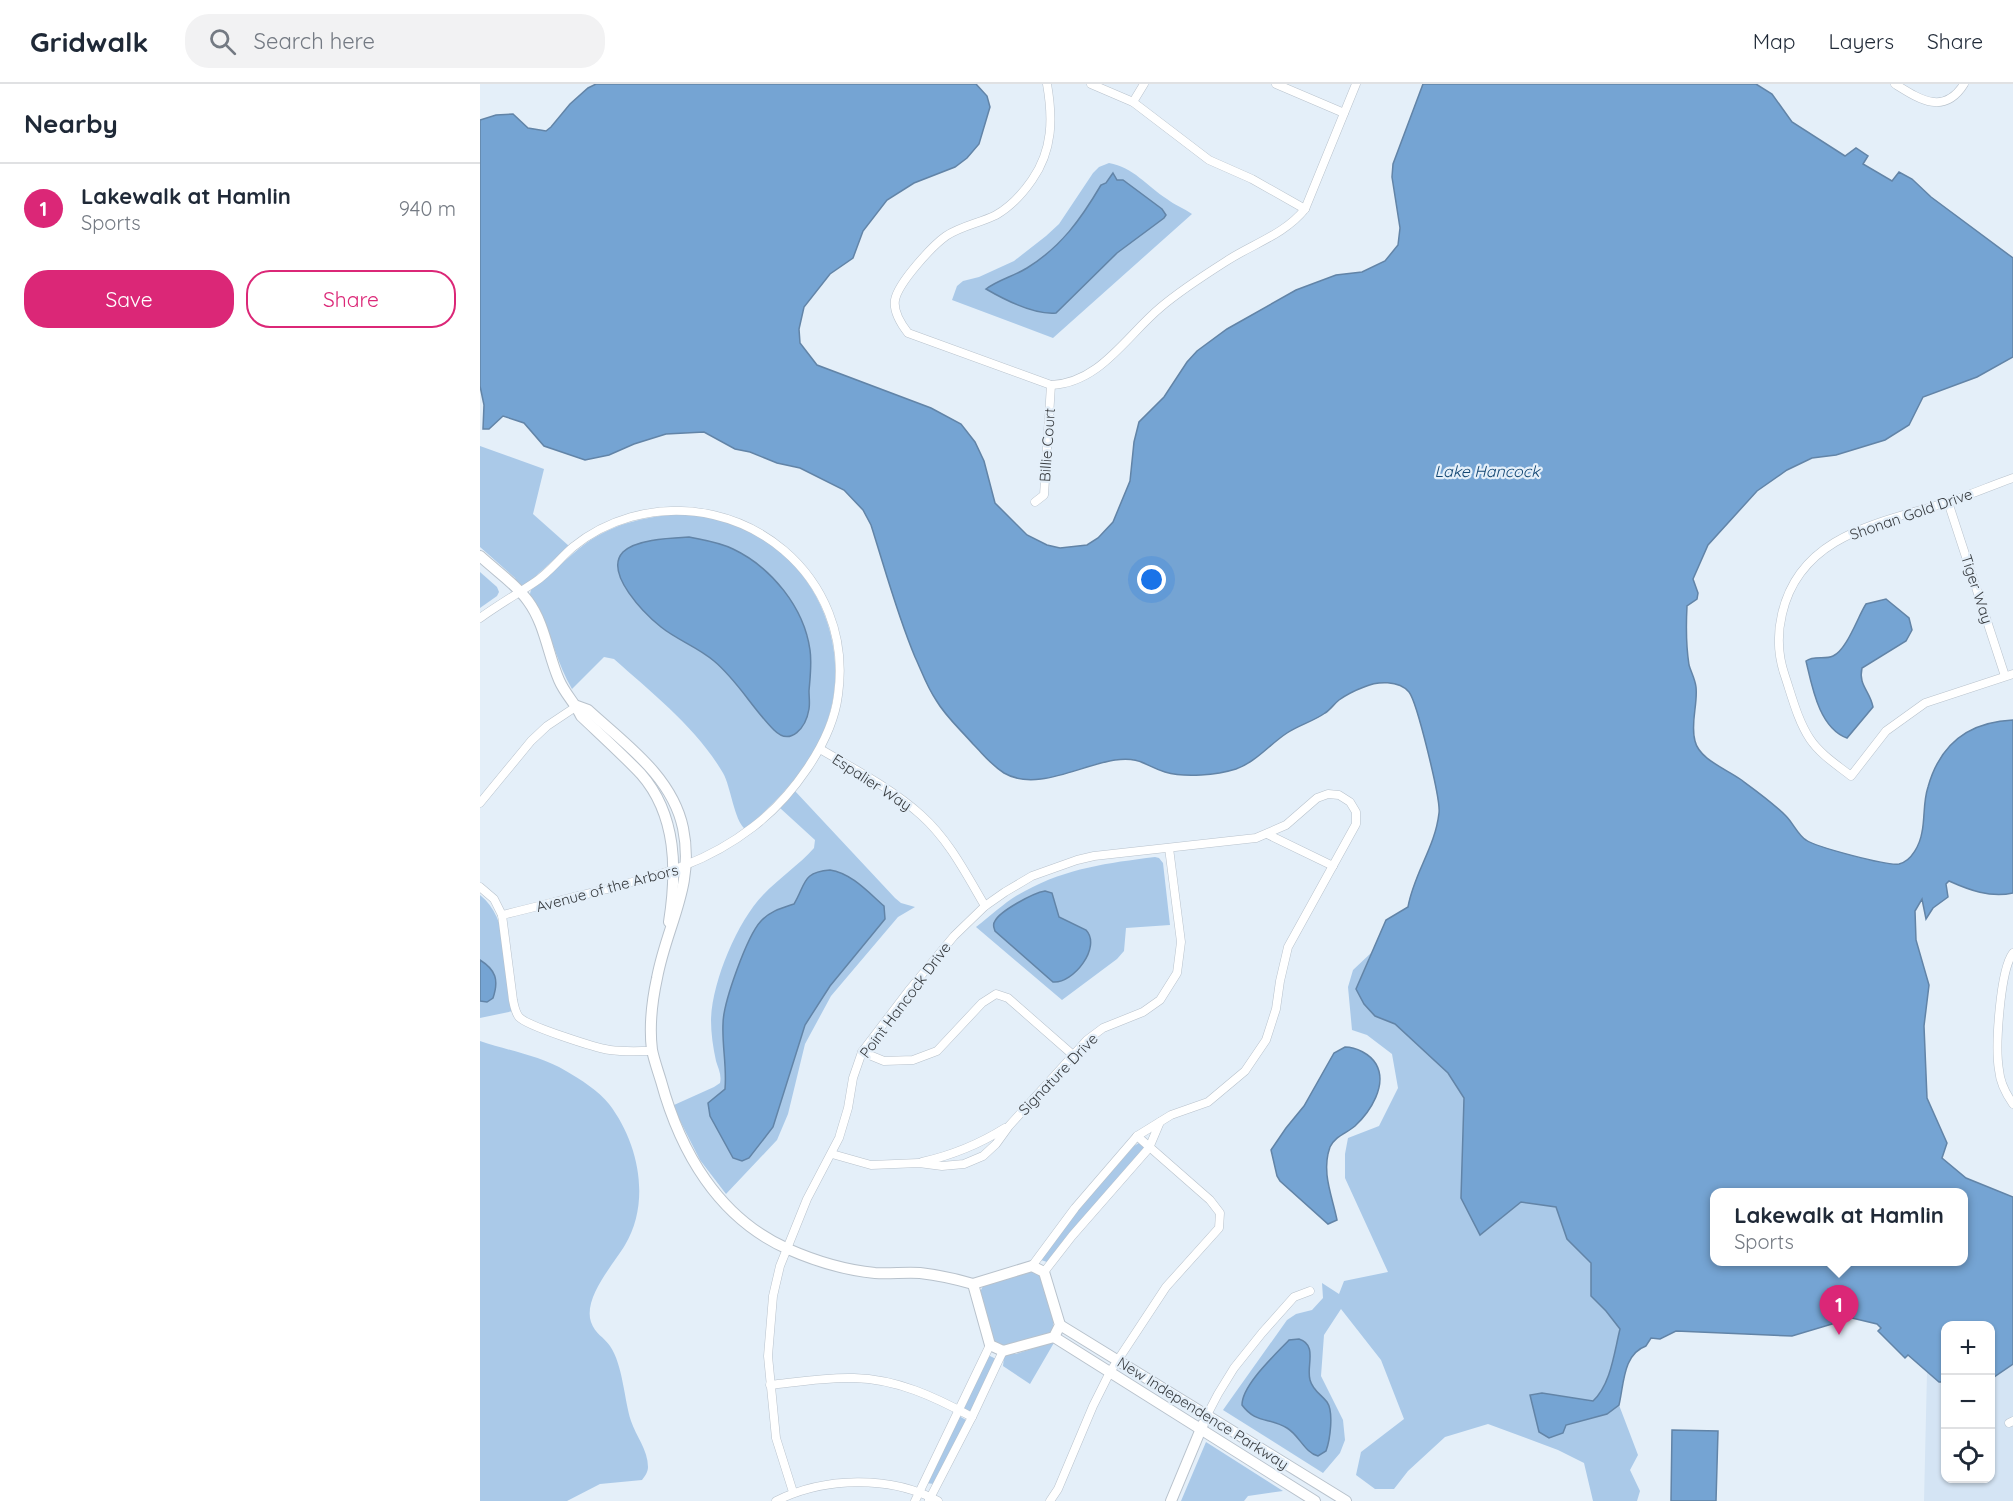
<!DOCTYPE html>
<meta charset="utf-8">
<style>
:root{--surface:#fff;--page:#f2f2f3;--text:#1f2937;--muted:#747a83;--line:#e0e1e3;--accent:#db2777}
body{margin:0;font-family:Quicksand,sans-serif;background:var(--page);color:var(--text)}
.controls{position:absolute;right:18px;bottom:18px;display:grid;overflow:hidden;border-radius:12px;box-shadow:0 2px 4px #0004}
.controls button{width:54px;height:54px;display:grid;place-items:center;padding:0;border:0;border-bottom:2px solid var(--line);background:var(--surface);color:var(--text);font:30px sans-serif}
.you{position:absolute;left:672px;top:496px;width:21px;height:21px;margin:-15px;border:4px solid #fff;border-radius:50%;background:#1a73e8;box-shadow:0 0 0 9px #1a73e833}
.badge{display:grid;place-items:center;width:39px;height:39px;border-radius:50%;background:var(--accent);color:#fff;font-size:20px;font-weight:700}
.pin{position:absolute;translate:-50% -50px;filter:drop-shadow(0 2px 3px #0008)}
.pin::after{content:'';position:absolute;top:32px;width:21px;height:18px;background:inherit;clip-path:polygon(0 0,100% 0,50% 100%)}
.popup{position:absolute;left:1230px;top:1104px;width:258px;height:78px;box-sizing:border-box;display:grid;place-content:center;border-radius:12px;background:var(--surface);filter:drop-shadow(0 2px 4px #0005);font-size:20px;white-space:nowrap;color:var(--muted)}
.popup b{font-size:22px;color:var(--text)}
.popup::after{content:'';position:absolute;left:50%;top:100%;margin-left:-12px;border:12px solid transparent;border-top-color:var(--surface)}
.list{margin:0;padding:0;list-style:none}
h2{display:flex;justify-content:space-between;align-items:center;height:78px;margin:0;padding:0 24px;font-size:26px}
h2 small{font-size:20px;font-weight:400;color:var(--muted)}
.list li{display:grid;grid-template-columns:39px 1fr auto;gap:18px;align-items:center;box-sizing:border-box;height:90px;padding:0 24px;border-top:2px solid var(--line)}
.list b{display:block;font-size:22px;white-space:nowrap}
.list p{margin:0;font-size:20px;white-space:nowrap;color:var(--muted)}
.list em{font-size:20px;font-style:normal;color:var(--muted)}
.actions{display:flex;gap:12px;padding:18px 24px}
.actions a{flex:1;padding:14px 0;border:2px solid var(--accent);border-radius:24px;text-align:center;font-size:21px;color:var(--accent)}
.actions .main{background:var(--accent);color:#fff}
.icon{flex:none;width:33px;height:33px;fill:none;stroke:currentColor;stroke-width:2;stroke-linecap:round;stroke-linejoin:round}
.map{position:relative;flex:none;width:1533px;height:1417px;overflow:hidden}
header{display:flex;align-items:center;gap:36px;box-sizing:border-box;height:84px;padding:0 30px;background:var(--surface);border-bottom:2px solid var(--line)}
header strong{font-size:28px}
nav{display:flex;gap:33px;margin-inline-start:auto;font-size:21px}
.search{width:420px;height:54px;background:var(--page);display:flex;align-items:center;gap:15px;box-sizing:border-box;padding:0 21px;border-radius:24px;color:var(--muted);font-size:22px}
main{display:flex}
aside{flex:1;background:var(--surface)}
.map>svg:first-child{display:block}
</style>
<header>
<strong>Gridwalk</strong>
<div class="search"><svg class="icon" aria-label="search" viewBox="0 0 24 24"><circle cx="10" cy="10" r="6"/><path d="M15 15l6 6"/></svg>Search here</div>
<nav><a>Map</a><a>Layers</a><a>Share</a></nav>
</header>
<main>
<aside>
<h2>Nearby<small></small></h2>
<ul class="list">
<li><span class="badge">1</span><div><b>Lakewalk at Hamlin</b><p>Sports</p></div><em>940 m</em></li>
</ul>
<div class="actions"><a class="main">Save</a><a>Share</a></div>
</aside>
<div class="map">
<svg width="1533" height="1417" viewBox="0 0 1533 1417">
<rect width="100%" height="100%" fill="#e4eff9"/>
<polygon fill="#d4e4f4" points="1533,1280 1533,1417 1444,1417 1447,1288 1459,1298 1465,1298 1466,1394 1510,1394 1511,1295"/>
<g fill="#aac9e8">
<path d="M629 79C653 83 667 102 687 115 694 121 704 124 712 130L573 254 472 216 477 202 483 197 499 193 534 177 566 152 579 140 613 89 619 83Z"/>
<polygon points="0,362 64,385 53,430 89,462 47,500 42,502 37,499 35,494 0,463"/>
<path d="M208 430C226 433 244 436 261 444 338 476 376 568 344 646 328 685 297 718 265 745 254 736 251 703 243 689 216 643 173 610 134 575L124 573 92 605C78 581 71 552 60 526 56 518 47 516 51 506 70 492 86 474 105 460 135 438 172 431 208 430Z"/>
<polygon points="0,488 17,503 19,508 17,512 0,524"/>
<path d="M315 707 415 814 421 819 435 823 418 833 351 912 325 960 308 1030 297 1056 246 1110 220 1076 194 1025V1021L234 1003 240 999C242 991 238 984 236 977 233 963 231 950 231 936 232 898 257 838 283 811 299 794 319 781 334 764L335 756 300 724Z"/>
<path d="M675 773 679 774 683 779 690 841 646 844 644 867 637 875 582 916 496 843C512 831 527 816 545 807 587 784 628 779 675 773Z"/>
<path d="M0 811C30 835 25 882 29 917L33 927 0 934Z"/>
<path d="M891 869 876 905 895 932 915 940 968 989 984 1014 1001 1151 1041 1118 1076 1123 1087 1155 1111 1179V1212L1126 1227 1140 1245C1134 1269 1131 1299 1113 1317L1062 1309 1050 1311 1059 1347 1127 1330 1139 1321 1158 1371 1150 1386 1160 1407 1157 1417H1113L1104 1379 1078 1366 1008 1340 965 1353 928 1387 914 1405H895L876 1391 881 1368 924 1335 901 1276 861 1225 844 1251 841 1292 863 1336 865 1356 860 1369 843 1389 743 1326 807 1236 816 1230 832 1226 843 1214 842 1199 859 1210 864 1197 908 1188 865 1094V1070L868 1054 899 1042 918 1004 912 970 887 951 872 946 868 903 873 886Z"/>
<path d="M0 957C29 967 59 971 86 987 100 995 119 1007 129 1020 159 1059 171 1118 145 1161 133 1181 103 1214 111 1238 115 1250 124 1253 130 1262 143 1281 144 1315 151 1337 156 1352 168 1366 168 1383 168 1388 165 1392 162 1396L120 1400 87 1417H0Z"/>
<polygon points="659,1059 663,1062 663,1066 567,1178 561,1176 582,1144 654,1062"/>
<path d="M551 1187 560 1190C565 1204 581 1240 569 1250L524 1263 514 1259 500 1208 503 1202Z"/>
<polygon points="575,1257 550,1300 523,1282 524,1273 526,1270 536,1270"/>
<polygon points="510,1272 516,1275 491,1326 489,1328 484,1325 483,1323 508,1273"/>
<polygon points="479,1332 486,1336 486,1338 454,1400 446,1399"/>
<polygon points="726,1358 803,1407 768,1412 764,1417 701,1417"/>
</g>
<g fill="#75a4d3" stroke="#6284a7" stroke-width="1.5" fill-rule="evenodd">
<path d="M116 0H496L507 12 510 23 499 60 487 74 475 83 434 99 407 116 383 147 373 174 350 190 324 223 319 245 320 259 337 281 451 324 481 340 495 358 504 377 515 419 547 451 567 461 580 464 607 461 618 454 633 438 650 397 654 358 659 338 684 313 707 278 717 267 747 245 816 206 856 191 882 188 905 177 918 161 920 144 912 93 913 80 943 0H1276L1292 10 1312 38 1365 72 1376 64 1388 72 1383 80 1412 97 1419 88 1432 95 1451 113 1533 174V273L1497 293 1443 313 1429 341 1405 356 1356 371 1332 374 1307 386 1277 407 1228 461 1213 495 1218 509 1217 515 1207 522C1206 541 1206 562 1209 581 1211 588 1215 595 1216 603 1218 620 1210 640 1215 657 1219 675 1246 685 1260 695 1275 706 1292 718 1306 732 1313 739 1318 751 1326 756 1336 763 1407 782 1419 780 1432 777 1440 760 1442 748 1445 734 1443 718 1448 703 1460 660 1488 638 1533 636V809C1510 814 1489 806 1469 797L1466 800 1468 813 1453 824 1446 835 1442 815 1435 827 1436 856 1449 901 1444 942 1447 1014 1467 1059 1462 1074 1486 1094 1533 1113V1280L1511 1295 1510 1242H1466L1465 1298H1459L1428 1271 1425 1274 1398 1247 1401 1244 1397 1240 1372 1234 1312 1252 1196 1247 1180 1255 1171 1254 1166 1262C1143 1270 1144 1300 1139 1321L1127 1330 1086 1341 1083 1349 1069 1354 1059 1348 1050 1311 1062 1309 1113 1317C1131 1300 1134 1269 1140 1245L1126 1227 1111 1212V1179L1087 1155 1076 1123 1041 1118 1000 1151 981 1114 984 1014 968 989 915 940 895 932 884 920 876 905 906 836 928 823C934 789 955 764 959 729 961 716 937 618 929 608 919 596 897 597 884 603 876 606 866 611 859 616 854 620 850 626 845 629 834 637 819 641 807 649 790 660 776 678 756 685 737 691 705 694 685 688 663 681 662 673 635 676 601 681 556 708 524 689 510 680 504 671 493 660 480 645 466 633 456 616 447 603 442 588 435 573 417 530 405 485 391 441L383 426 364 406 320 384 297 379 270 368 255 365 224 348 186 350 154 360 129 371 105 376 64 362 44 339 23 332 9 345H3L4 321 0 302V36L16 31 33 30 48 44 66 47 71 43 90 20 108 4ZM1234 1108H1484V1178H1234Z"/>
<path d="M633 89 637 96H643L682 125 686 131 684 134 637 169 576 229C554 231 525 216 506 205 518 196 534 192 547 184 581 163 601 135 621 101L626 99Z"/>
<path d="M209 453C223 456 239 458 253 465 291 483 324 523 330 566 332 579 330 594 329 607 329 613 330 619 329 625 326 643 311 663 294 646 272 624 258 597 234 577 218 563 197 556 181 543 166 531 123 489 143 468 156 455 191 454 209 453Z"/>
<path d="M1406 515 1429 534 1432 546 1426 557 1382 584C1378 601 1390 607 1393 623L1367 654C1339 644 1332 602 1326 577 1334 571 1345 576 1353 572 1367 566 1378 532 1386 520Z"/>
<path d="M350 786C371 789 388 808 404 822L405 835 350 902 325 941 293 1043 269 1074 262 1077 253 1074 230 1032 228 1019 245 1005C247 983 242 962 243 940 243 919 267 852 281 837 290 827 302 824 314 820 326 800 322 788 350 786Z"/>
<path d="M565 807 572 809 579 833 606 846C622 863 593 900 573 898L515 847C514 843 512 841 515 837 520 827 553 809 565 807Z"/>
<path d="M0 876C16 886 19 896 13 914L7 918 0 917Z"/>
<path d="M865 963C876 963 890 970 896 980 908 1001 890 1028 875 1042 867 1049 855 1052 850 1063 841 1088 852 1111 857 1136L848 1140 800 1097 797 1092 791 1066 806 1044 824 1022 854 969Z"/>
<path d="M819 1255C838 1261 826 1282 830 1296 833 1307 841 1310 847 1318 854 1328 850 1356 846 1367L838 1372C825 1369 819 1351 807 1344 789 1333 776 1340 762 1321 762 1301 795 1271 809 1256Z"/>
<polygon points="1192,1346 1238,1347 1236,1417 1191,1417"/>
</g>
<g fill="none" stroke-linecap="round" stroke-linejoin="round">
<g stroke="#b8c2cc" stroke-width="9">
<g id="street">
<path d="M567 0C573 34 573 66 552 96 543 109 530 123 516 131 500 139 481 142 466 152 452 162 418 199 415 216 413 228 421 240 428 249L571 301C620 299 646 252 681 223 701 206 723 192 745 178 772 160 804 151 825 125L876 0"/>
<polyline points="611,0 653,18 729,76 772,95 825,125"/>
<polyline points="796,0 864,29"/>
<path d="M1415 0C1439 15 1464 32 1484 0"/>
<polyline points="653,18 664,0"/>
<path d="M1533 394C1510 402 1488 412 1465 419 1399 439 1320 451 1302 530 1297 551 1298 572 1305 592 1312 613 1318 637 1330 655 1340 670 1357 681 1371 692L1406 647 1445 619 1533 590"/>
<polyline points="555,418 564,411 571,301"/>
<polyline points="1468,418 1525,592"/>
<path d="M0 534C18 521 37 510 55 498 69 489 80 474 93 463 110 449 130 439 151 433 265 402 375 493 358 611 352 659 311 714 273 743 225 780 180 791 123 806 89 814 56 823 22 831"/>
<path d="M340 665C374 685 411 704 441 731 469 756 486 790 505 822"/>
<polyline points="0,719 51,657 67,642 97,622"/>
<polyline points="787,750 853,782"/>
<path d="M0 803 14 815 22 831 33 916C34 921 35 928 39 933 47 942 116 964 130 966 144 968 159 967 172 967"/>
<path d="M1533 869C1520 886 1515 963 1519 986 1520 998 1526 1010 1533 1020"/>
<polyline points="382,968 404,977 433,976 457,967 502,919 516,910 528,914 593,971"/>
<polyline points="352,1070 391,1081 439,1079 462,1082 484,1080 503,1072 516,1060 529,1042 607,956 623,944 663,928 680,916 697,889 701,858 689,764"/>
<path d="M442 1078C473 1071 498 1061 525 1044"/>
<polyline points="564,1188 592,1152 669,1064 680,1038"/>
<path d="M290 1301C317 1298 346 1293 374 1294 417 1295 455 1313 492 1333"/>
<polyline points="727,1331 738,1310 754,1284 782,1249 814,1213 830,1207"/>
<polyline points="1529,1339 1533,1337"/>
<polyline points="313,1408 296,1354 288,1272 293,1212 300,1182 327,1115 359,1054 368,1024 373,994 382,968 430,905 474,852 505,822 525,808 552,792 597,776 614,772 776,754 806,741 837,714 848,710 859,711 870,718 876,728 876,740 808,863 800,897 796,925 786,956 765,987 728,1018 691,1031 657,1052 595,1124 552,1182"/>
<polyline points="449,1416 492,1333 523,1267"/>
<path d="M296 1417C344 1393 410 1391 458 1417"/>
<polyline points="435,1417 510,1261"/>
<polyline points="570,1417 578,1405 613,1322 630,1288 686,1203 739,1144 740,1129 730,1116 657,1052"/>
</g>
</g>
<g stroke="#b8c2cc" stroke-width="12">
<g id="secondary">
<path d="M0 472C16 487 36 500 48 517 65 540 68 571 79 596 85 610 95 619 101 632 121 651 142 670 161 690 197 731 197 787 189 838"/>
<path d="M97 622 108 626C145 660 192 692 203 744 215 802 187 840 177 894 172 917 169 942 172 966 174 976 178 987 181 997 200 1067 238 1134 308 1165 335 1177 365 1186 395 1189 410 1190 425 1188 440 1189 458 1191 476 1195 493 1200"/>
<polygon points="552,1182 564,1188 580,1241 574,1253 523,1267 510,1261 493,1200"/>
<polyline points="580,1241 866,1417"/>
<polyline points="574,1253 835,1417"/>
<polyline points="691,1417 723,1340"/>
</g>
</g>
<use href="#street" stroke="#fff" stroke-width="8"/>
<use href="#secondary" stroke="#fff" stroke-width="10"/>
</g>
<g text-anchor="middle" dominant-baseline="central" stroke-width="4.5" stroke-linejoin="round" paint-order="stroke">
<g font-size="15" fill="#373b3f" stroke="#e4eff9">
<text transform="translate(567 361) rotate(-86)">Billie Court</text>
<text transform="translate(1431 430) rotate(-19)">Shonan Gold Drive</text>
<text transform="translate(1497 505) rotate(72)">Tiger Way</text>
<text transform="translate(392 698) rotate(33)">Espalier Way</text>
<text transform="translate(127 804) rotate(-15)">Avenue of the Arbors</text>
<text transform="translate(425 916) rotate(-53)">Point Hancock Drive</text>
<text transform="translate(578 990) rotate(-46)">Signature Drive</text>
<text transform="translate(723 1329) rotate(32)">New Independence Parkway</text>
</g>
<g font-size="16" font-style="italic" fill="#124672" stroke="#e4eff9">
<text x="1007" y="387">Lake Hancock</text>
</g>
</g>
</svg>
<div class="controls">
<button>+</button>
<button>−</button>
<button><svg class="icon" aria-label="locate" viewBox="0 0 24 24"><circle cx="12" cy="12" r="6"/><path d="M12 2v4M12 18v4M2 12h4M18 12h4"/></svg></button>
</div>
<div class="you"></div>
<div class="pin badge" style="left:1359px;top:1251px">1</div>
<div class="popup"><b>Lakewalk at Hamlin</b>Sports</div>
</div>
</main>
